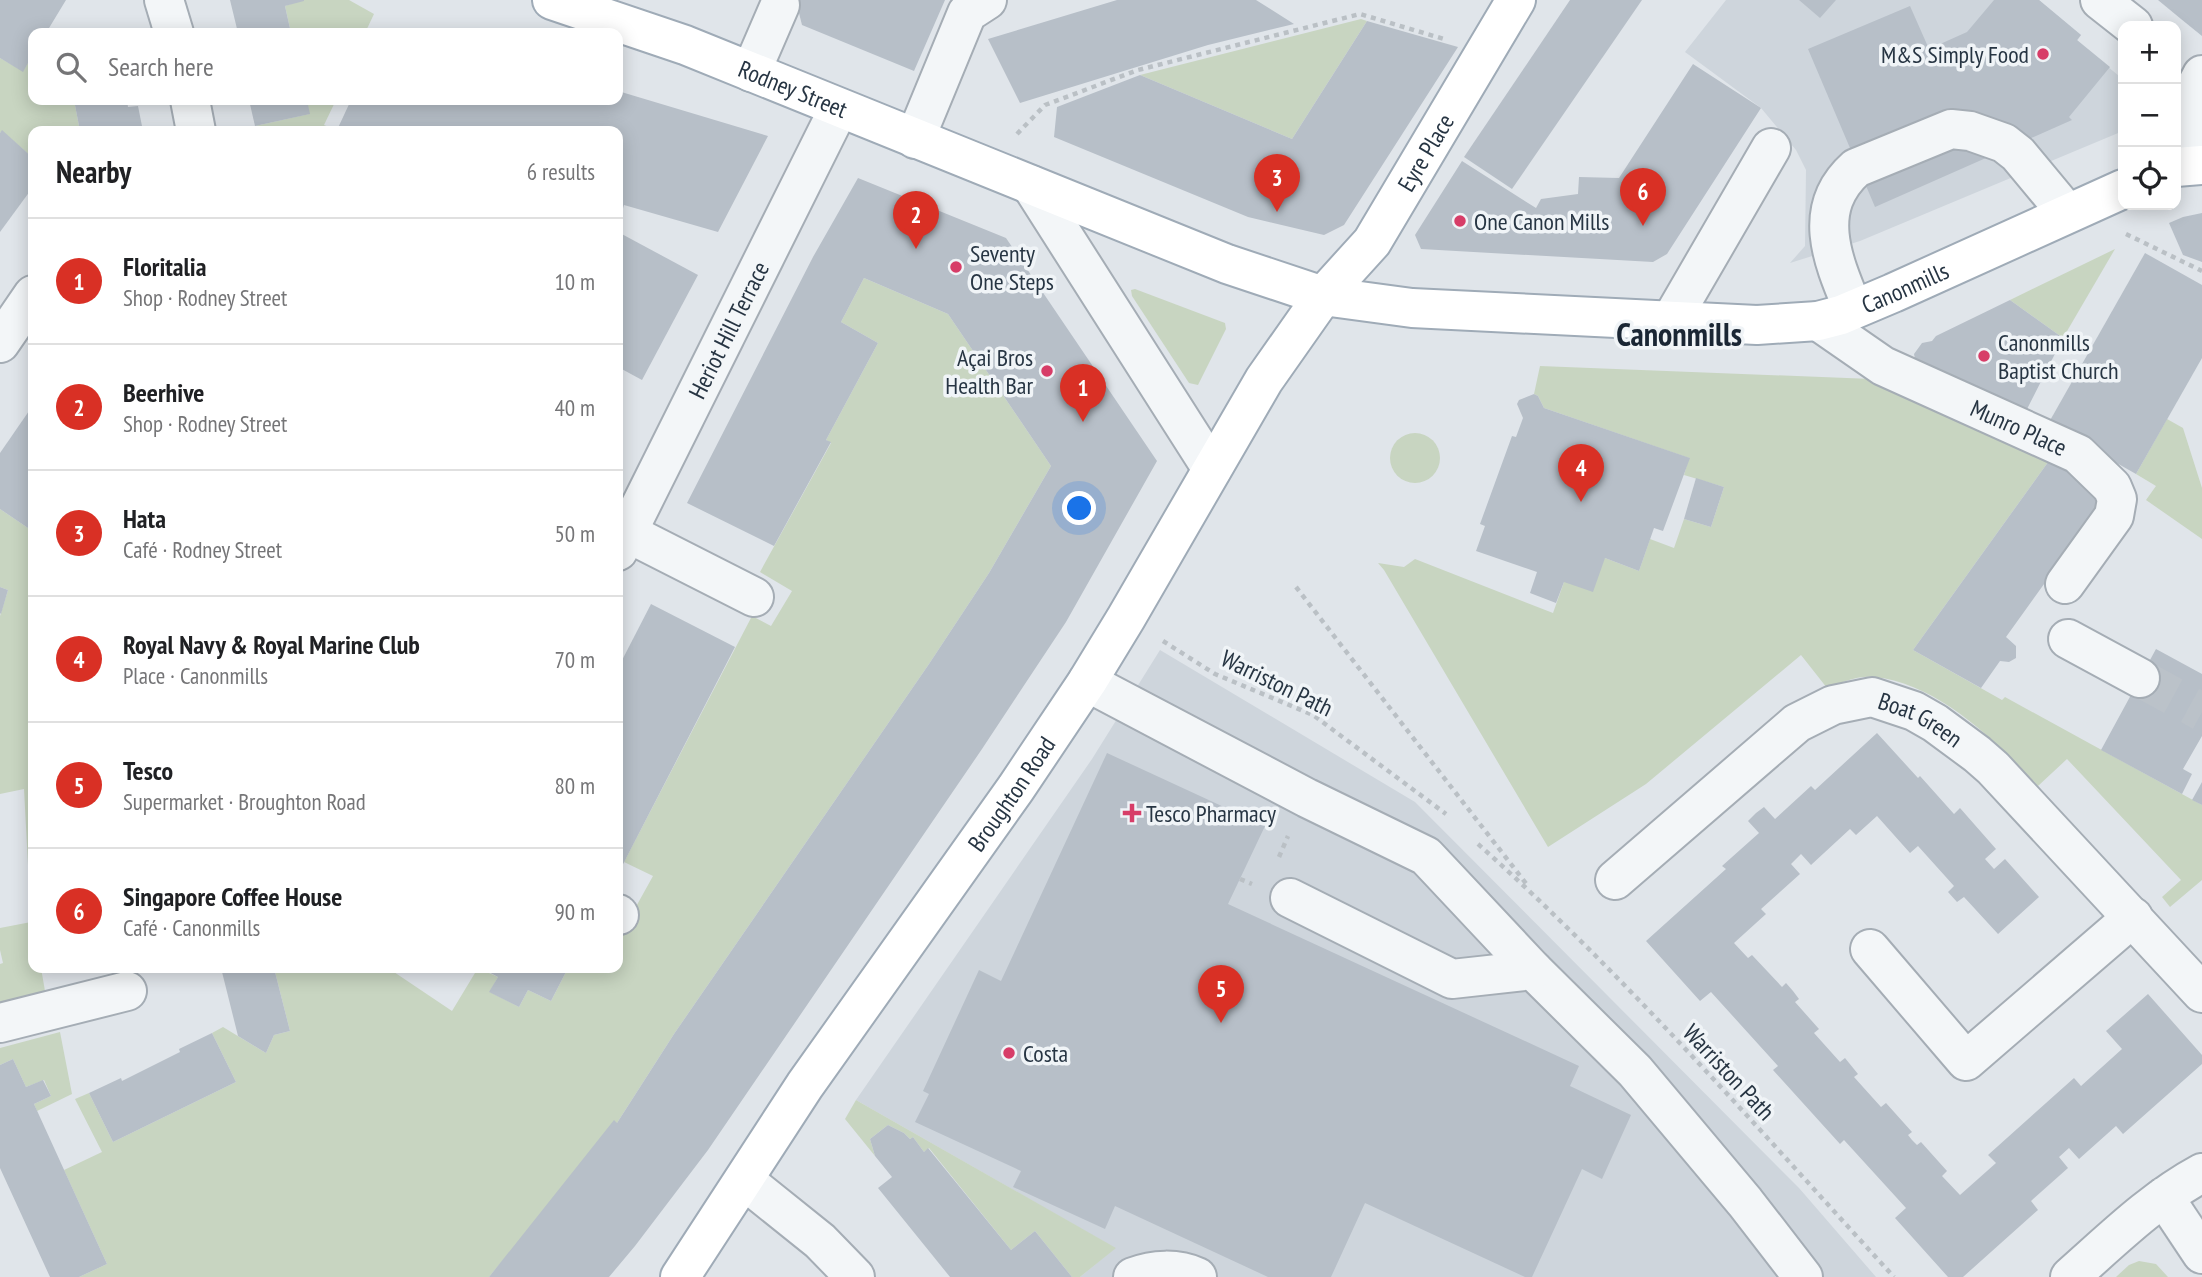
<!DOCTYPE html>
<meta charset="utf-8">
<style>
:root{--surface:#fff;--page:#f6f6f6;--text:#202124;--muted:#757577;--line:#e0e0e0;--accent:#d93025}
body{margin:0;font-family:"PT Sans Narrow",sans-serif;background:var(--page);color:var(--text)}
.controls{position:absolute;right:21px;top:21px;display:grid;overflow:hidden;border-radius:14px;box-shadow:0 4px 18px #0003}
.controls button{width:63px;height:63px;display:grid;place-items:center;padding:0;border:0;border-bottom:2px solid var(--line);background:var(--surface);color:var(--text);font:35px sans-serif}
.you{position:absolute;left:1080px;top:509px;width:24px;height:24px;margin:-18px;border:5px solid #fff;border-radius:50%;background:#1a73e8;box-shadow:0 0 0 10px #1a73e833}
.badge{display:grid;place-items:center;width:46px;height:46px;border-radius:50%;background:var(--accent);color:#fff;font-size:23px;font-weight:700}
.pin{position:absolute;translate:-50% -58px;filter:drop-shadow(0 2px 4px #0008)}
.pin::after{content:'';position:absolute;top:37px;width:24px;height:21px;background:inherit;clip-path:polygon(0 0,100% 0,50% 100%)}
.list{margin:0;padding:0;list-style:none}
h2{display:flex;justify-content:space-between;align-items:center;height:91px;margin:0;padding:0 28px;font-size:30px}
h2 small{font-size:23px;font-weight:400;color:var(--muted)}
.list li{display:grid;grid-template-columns:46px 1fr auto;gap:21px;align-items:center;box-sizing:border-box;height:126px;padding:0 28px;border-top:2px solid var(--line)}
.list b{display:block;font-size:26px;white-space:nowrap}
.list p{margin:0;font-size:23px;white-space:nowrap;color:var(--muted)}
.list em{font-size:23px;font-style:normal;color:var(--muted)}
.icon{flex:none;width:38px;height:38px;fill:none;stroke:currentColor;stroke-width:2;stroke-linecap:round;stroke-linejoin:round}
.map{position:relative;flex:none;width:2202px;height:1277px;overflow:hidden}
.search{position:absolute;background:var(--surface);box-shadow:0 4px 18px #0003;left:28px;top:28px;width:595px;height:77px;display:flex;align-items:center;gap:18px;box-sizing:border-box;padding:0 24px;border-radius:14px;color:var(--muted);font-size:26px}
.panel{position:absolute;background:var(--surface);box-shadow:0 4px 18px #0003;left:28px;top:126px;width:595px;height:847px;border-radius:14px}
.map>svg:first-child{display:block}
</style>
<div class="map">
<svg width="2202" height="1277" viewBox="0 0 2202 1277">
<rect width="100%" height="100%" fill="#e0e5ea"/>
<g fill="#ced5dc">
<polygon points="1726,0 2039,0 2081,35 2077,41 2119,76 2123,84 2123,131 1860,241 1790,263 1805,246 1806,170 1796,150 1761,108 1685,52"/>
<polygon points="1160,650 1415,802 1799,1188 1876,1277 1080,1277 1115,1248 856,1100 1092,759"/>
</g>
<g fill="#c8d5c1">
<polygon points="302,0 349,0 374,14 365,33 291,33 285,6"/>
<polygon points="1361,19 1367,21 1292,139 1140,75"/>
<polygon points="33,54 33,100 74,100 80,131 33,131 33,158 2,131 0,133 0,58 23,71"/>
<polygon points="307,100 336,100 324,125 338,131 310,131 309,128 292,131 256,131 255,126 309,114"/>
<polygon points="2115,249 2063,338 2010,300"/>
<polygon points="864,278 948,314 1051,466 989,573 929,664 674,1034 617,1123 489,1277 79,1277 107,1264 64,1170 102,1152 75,1099 89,1093 113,1142 236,1082 212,1033 223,1027 266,1053 274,1035 290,1031 274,968 388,968 452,1011 478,968 498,977 490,992 519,1007 528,990 551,1001 568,968 588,968 599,973 602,968 618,968 618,939 653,876 624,862 752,616 771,626 792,591 760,572 831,443 826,440 878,343 841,322"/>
<polygon points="1135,289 1225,323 1226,329 1198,385 1189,383 1132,296 1131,290"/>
<path d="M1540 366 1872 379 2051 458 1913 650 2002 700 2005 697 2202 805V880L2170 907 2162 897 2181 880 2067 759 2038 786C1997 742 1938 683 1874 677 1858 675 1842 682 1827 688L1801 655 1646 784 1548 847 1384 570 1378 563 1404 567 1415 559 1553 613 1564 582 1605 558 1639 571 1650 539 1674 548 1684 519 1711 527 1724 487 1684 475 1689 458 1544 408 1538 396 1534 394Z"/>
<polygon points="2167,419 2183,428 2202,488 2202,539 2146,500 2156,486 2136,474"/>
<circle cx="1415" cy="458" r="25"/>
<polygon points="0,509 28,528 33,521 32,926 33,968 41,968 45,991 0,1003 0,964 3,963 0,950 0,928 31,922 24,789 0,794 0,616 8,590 0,587"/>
<polygon points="60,1032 72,1094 37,1111 34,1104 51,1096 44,1080 26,1087 13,1059 0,1065 0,1048"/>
<polygon points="856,1100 1116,1248 1080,1277 1072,1277 1035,1231 1011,1250 929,1148 924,1152 913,1137 910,1139 904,1133 888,1125 870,1139 875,1156 845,1119"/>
<polygon points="2139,1261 2156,1264 2168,1277 2116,1277 2129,1265"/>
</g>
<g fill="#b7bfc8">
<polygon points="0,0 66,0 46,33 33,33 33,54 23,72 0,58"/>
<polygon points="230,0 304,0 304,1 285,6 291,33 238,33"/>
<polygon points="768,0 945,0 914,71 802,25 799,13"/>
<polygon points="1117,0 1256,0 1294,24 1208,45 1020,103 988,39"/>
<polygon points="1570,0 1642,0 1512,189 1464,157"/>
<polygon points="1799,0 1836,0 1820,18"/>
<polygon points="1994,0 2039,0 2081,35 2077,40 2110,67 2069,117 2072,120 1875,207 1808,49 1910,6 1929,49 1967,32"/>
<polygon points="2158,0 2202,0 2202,36 2181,19"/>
<polygon points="1367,21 1458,47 1344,225 1324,235 1248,217 1054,137 1057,107 1140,75 1292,139"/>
<polygon points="1693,64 1761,108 1667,254 1653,262 1421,249 1415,235 1462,161 1536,208 1541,199 1578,194 1579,177 1619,178"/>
<polygon points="618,91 768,136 718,232 624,205 622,212 618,211 618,131 337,130 351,100 618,100"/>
<polygon points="74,100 127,100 128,107 138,106 143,131 80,131"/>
<polygon points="249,100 307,100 310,114 255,126"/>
<polygon points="2,130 33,158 33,187 0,232 0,133"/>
<polygon points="858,178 1006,238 1157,461 1066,622 982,749 708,1150 635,1246 609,1277 489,1277 614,1120 617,1123 674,1034 929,664 989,573 1051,466 948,314 864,278 841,322 878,343 826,440 831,442 774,546 687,503 813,257"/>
<polygon points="2202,213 2202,262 2183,255 2169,223 2183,217"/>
<polygon points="618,232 698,275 642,380 618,367"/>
<polygon points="2145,253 2202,285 2202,358 2136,474 2048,424"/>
<polygon points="2010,300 2063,338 2023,417 1916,364 1914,354 1922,343 1932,341 1936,336"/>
<polygon points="1534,394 1538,396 1544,408 1690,458 1663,531 1654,528 1639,571 1605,558 1593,592 1564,582 1556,603 1530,593 1537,572 1476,551 1485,526 1480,524 1512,436 1516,437 1523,418 1517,404 1519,400"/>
<polygon points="29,411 33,414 33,521 28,528 0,509 0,453"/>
<polygon points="2051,458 2106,498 2006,637 2016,646 2016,658 2009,662 2000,661 1981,688 1913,650"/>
<polygon points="1696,478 1724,487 1711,527 1684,519"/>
<polygon points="0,587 8,590 1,614 0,613"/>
<polygon points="651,604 735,647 618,874 618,668"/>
<polygon points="2156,649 2202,674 2202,736 2183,769 2192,774 2182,794 2101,750"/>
<polygon points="1877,733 1918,778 1920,776 1954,814 1960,808 1996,849 1985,859 1994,869 2005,859 2039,897 1998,934 1964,897 1957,902 1948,892 1954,886 1918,846 1910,853 1877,816 1856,835 1850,829 1811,865 1801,854 1791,864 1800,874 1761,909 1766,914 1734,943 1748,958 1752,955 1782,987 1786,983 1793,991 1799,999 1795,1002 1819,1029 1814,1033 1840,1062 1845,1058 1858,1074 1854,1077 1881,1107 1886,1103 1912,1132 1908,1135 1912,1140 1917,1145 1921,1142 1947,1171 1942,1176 1960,1195 1996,1163 1988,1155 2074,1078 2081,1086 2122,1049 2106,1031 2148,994 2202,1055 2202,1064 2123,1134 2116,1126 2079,1159 2069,1148 2059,1157 2068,1168 2031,1201 2038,1210 1963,1277 1948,1277 1895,1218 1906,1208 1844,1140 1840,1144 1773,1070 1778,1066 1711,992 1700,1001 1646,941 1726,869 1722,866 1759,833 1748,821 1756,813 1764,807 1775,819 1811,786 1815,790"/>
<polygon points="1107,753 1265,826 1228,904 1579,1066 1570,1086 1631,1115 1602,1179 1582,1169 1532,1277 1525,1277 1365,1203 1331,1277 1268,1277 1115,1206 1105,1229 1013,1187 1021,1171 915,1122 929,1094 923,1091 979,970 1001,981"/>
<polygon points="2202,782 2202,805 2192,800"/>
<polygon points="221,968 274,968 290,1031 274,1035 266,1053 238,1036"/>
<polygon points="481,968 568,968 551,1001 528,990 519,1007 489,992 498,977"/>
<polygon points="212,1033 236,1082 113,1142 89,1093 121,1078 122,1081 180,1052 179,1049"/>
<polygon points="13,1059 26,1087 43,1080 51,1096 34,1104 107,1264 79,1277 50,1277 0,1168 0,1065"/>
<polygon points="888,1125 904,1133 910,1139 913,1137 924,1152 928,1148 1011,1250 1035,1231 1072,1277 950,1277 878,1188 892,1177 875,1156 870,1139"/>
</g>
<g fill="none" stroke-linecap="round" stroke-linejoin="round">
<polyline stroke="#bbc2c9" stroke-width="38" stroke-dasharray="38 19" stroke-linecap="butt" points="2140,678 2202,712"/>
<g stroke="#a5adb5" stroke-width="42">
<g id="minor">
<polyline points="164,0 174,33"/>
<polyline points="2100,0 2133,26"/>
<polyline points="751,72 780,5"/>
<polyline points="190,100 196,131"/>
<polyline points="915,139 967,13 987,0"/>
<path d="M2194 164C2192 133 2185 103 2202 75"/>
<polyline points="1031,185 1212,469"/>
<path d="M1853 309C1833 261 1810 209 1856 168L1951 129 1970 131 2004 143 2018 154 2067 213"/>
<path id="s1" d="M1818 321 1883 366 2078 454 2112 487 2117 499 2114 516 2065 584"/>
<polyline points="1670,322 1771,148"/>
<polyline points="0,343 33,295"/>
<polyline points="628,533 754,597"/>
<path id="s2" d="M618 551 839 108"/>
<polyline points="2068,639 2140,678"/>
<polyline points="1087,682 1307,798 1426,856 1533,970 1635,1071 1745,1202 1803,1277"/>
<path id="s3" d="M1615 880 1797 723 1833 705 1872 697 1914 711 1935 723 1977 754 1993 768 2202 993"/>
<polyline points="1290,898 1452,979 1533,970"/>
<polyline points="618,914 619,915"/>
<polyline points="1870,949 1966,1061 2133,917"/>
<polyline points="0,1023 127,991"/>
<polyline points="744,1180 820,1241 855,1277"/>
<polyline points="2164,1197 2202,1254"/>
<path d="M1133 1277C1154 1269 1177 1268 1197 1277"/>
<path d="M2070 1277C2112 1240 2152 1200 2202 1173"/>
</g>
</g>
<g stroke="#9fabb7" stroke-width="42">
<g id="major">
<path id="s4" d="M552 0 685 45 1227 264 1323 296 1412 308 1757 325 1818 321 1841 315 1893 293 2123 189"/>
<polyline points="2176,167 2202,165"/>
<path id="s5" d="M680 1277 805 1085 1016 788 1087 682 1126 618 1264 380 1323 296 1372 242 1516 0"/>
</g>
</g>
<g stroke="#bac0c5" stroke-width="4.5" stroke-dasharray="5 5" stroke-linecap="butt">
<polyline points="1017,134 1045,105 1138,70 1360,14 1444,39"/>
<polyline points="2126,234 2202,271"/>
<polyline points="1296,587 1528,886"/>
<polyline points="1163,641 1215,674 1313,715 1446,814"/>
<path d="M1478 844C1627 977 1759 1130 1894 1277"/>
<polyline points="1279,857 1288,836"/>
<polyline points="1240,879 1252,884"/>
</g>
<use href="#minor" stroke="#f3f6f8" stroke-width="38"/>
<use href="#major" stroke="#fff" stroke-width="38"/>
</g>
<g fill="#d73d68" stroke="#f0f4f7" stroke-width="2.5">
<circle cx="2043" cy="54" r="7"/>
<circle cx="1460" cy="221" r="7"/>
<circle cx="956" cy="267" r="7"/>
<circle cx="1984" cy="356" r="7"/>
<circle cx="1047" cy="371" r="7"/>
<path d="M1128.5 802.5h7v7h7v7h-7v7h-7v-7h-7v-7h7z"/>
<circle cx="1009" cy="1053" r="7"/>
</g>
<g text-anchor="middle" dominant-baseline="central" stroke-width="7" stroke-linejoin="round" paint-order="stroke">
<g font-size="24" fill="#273543" stroke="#f0f4f7" text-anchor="start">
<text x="2029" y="54" text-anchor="end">M&amp;S Simply Food</text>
<text x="1474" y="221">One Canon Mills</text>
<text x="970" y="253">Seventy<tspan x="970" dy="28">One Steps</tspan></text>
<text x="1998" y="342">Canonmills<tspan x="1998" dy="28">Baptist Church</tspan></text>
<text x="1033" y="357" text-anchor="end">Açai Bros<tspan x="1033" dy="28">Health Bar</tspan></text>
<text x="1146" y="813">Tesco Pharmacy</text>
<text x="1023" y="1053">Costa</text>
</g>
<g font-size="24" fill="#273543" stroke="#f0f4f7">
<text stroke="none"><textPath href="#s4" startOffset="257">Rodney Street</textPath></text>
<text stroke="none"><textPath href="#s5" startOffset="1351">Eyre Place</textPath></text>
<text stroke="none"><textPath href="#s4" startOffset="1416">Canonmills</textPath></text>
<text stroke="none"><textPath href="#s2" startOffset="247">Heriot Hill Terrace</textPath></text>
<text stroke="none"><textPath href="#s1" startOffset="228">Munro Place</textPath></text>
<text transform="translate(1277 683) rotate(26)">Warriston Path</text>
<text stroke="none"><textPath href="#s3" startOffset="374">Boat Green</textPath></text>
<text stroke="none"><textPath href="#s5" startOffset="586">Broughton Road</textPath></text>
<text transform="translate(1729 1072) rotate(47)">Warriston Path</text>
</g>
<g font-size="32" font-weight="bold" fill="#1a2634" stroke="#f0f4f7">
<text x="1679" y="334">Canonmills</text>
</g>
</g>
</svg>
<div class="controls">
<button>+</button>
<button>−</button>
<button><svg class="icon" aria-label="locate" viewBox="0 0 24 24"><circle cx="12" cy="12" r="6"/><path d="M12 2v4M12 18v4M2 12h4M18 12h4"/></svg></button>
</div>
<div class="you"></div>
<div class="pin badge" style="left:1083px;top:422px">1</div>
<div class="pin badge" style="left:916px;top:249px">2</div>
<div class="pin badge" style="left:1277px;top:212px">3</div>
<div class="pin badge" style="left:1581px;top:502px">4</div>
<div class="pin badge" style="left:1221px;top:1023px">5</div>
<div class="pin badge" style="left:1643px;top:226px">6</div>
<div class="search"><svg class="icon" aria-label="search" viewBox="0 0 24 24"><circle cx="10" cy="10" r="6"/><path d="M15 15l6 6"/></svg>Search here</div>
<section class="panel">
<h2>Nearby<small>6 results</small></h2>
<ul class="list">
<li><span class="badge">1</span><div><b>Floritalia</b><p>Shop · Rodney Street</p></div><em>10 m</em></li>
<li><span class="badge">2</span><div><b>Beerhive</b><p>Shop · Rodney Street</p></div><em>40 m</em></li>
<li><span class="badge">3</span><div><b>Hata</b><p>Café · Rodney Street</p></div><em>50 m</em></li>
<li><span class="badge">4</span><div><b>Royal Navy &amp; Royal Marine Club</b><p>Place · Canonmills</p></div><em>70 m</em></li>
<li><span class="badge">5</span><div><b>Tesco</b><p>Supermarket · Broughton Road</p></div><em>80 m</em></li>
<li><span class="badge">6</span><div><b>Singapore Coffee House</b><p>Café · Canonmills</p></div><em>90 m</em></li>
</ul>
</section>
</div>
